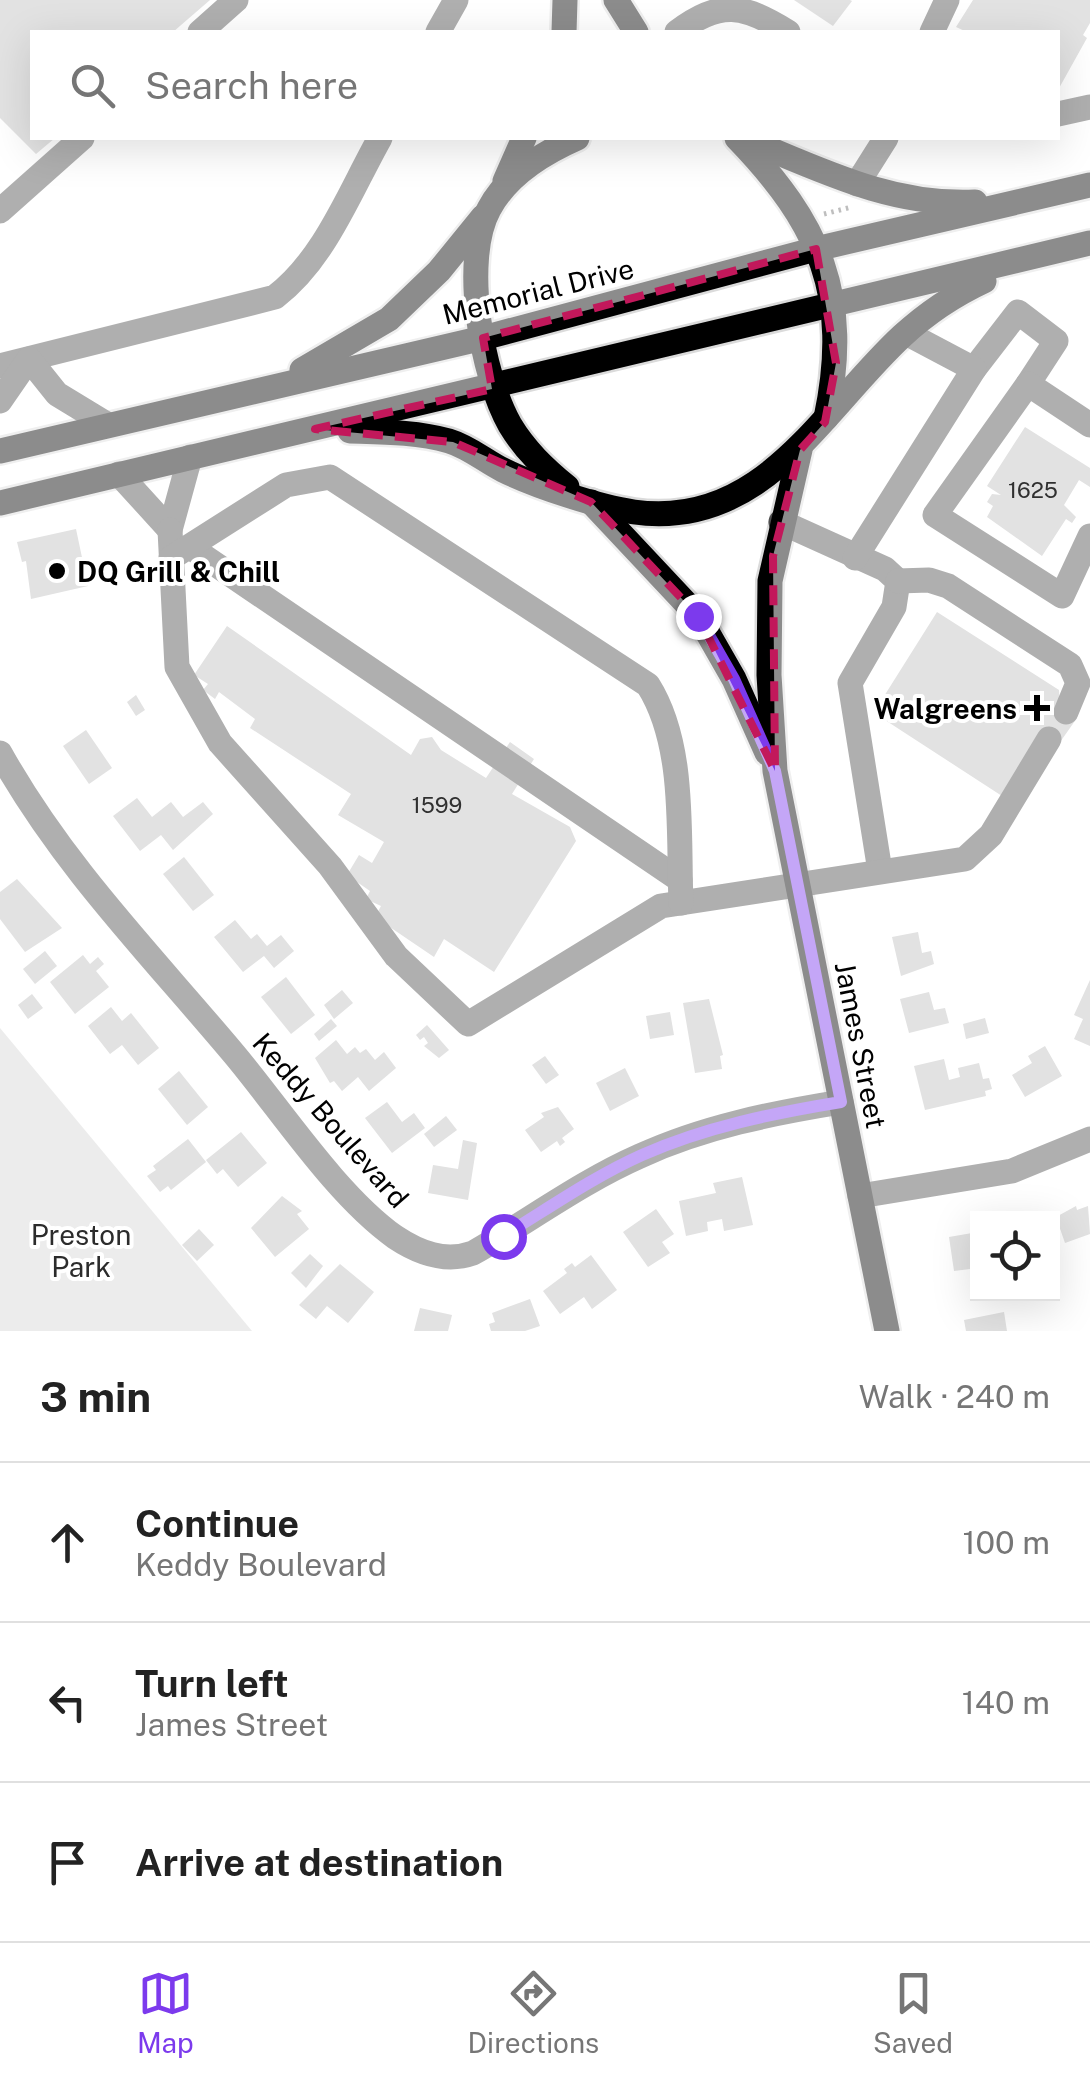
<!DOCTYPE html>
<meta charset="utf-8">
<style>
:root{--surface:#fff;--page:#f6f6f6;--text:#222;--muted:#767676;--line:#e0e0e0;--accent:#7c3aed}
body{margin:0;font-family:"Public Sans",sans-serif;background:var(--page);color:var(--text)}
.controls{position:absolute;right:30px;bottom:30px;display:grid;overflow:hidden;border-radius:0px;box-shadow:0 10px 40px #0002}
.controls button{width:90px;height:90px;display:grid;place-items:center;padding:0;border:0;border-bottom:2px solid var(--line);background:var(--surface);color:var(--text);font:50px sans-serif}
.stop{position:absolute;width:30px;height:30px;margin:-22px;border:8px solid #7c3aed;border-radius:50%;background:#fff}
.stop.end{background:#7c3aed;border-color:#fff;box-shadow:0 2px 10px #0008}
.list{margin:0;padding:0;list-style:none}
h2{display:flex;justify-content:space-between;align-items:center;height:130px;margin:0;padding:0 40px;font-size:42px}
h2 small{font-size:32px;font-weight:400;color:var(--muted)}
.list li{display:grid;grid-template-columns:65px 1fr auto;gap:30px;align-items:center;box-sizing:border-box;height:160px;padding:0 40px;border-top:2px solid var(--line)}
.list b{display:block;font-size:38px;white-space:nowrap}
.list p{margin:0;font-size:32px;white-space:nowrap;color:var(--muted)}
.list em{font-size:32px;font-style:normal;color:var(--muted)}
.icon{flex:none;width:55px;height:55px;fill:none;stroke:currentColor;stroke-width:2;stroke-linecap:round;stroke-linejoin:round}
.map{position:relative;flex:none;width:1090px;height:1331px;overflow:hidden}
.search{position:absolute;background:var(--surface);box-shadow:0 10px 40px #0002;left:30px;right:30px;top:30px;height:110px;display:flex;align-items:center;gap:25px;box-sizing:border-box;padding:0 35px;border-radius:0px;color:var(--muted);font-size:38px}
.sheet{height:610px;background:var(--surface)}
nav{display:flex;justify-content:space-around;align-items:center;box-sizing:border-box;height:140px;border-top:2px solid var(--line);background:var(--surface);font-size:28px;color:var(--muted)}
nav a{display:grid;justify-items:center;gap:5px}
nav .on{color:var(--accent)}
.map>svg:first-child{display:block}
</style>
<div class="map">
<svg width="1090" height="1331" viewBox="0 0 1090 1331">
<rect width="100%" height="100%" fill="#fff"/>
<polygon fill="#d5d5d5" points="0,1028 252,1331 0,1331"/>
<g fill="#bebebe">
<polygon points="0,0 210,0 173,32 32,32 32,138 55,138 36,154 0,118"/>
<polygon points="794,0 850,0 852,1 833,26"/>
<polygon points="973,0 1090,0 1090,23 1083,35 1087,38 1058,90 1058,32 967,32 956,27"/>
<polygon points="1025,427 1090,468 1090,487 1079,480 1064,505 1076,517 1072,523 1066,519 1042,556 987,517 993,506 987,502 992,494 1001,495 987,486"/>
<polygon points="76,529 88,586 31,599 26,561 22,562 17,542"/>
<polygon points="937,612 1059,690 1060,709 1077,718 1058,745 1002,796 885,720 881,701"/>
<polygon points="227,626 411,755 420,739 432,737 441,750 486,778 510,742 534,759 512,794 570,827 576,841 494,972 444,939 434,957 375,917 381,906 366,899 370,891 347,875 359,855 372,863 384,842 338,815 351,794 250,728 255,719 219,692 215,699 203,690 208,684 194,675"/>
<polygon points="136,695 145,710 136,716 127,702"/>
<polygon points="86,730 112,768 89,784 63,746"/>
<polygon points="137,798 152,817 171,802 183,817 203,802 213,814 173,850 161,835 140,851 113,816"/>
<polygon points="184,857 214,895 193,911 163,874"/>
<polygon points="17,879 62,928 25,952 0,919 0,892"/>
<polygon points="235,920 251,939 257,934 267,946 281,935 294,951 274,968 264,956 243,972 214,937"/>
<polygon points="918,932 922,953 931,951 934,964 901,976 892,937"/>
<polygon points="45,951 57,966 35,984 23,969"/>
<polygon points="83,955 90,964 98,957 104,964 96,971 109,987 75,1014 50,982"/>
<polygon points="286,977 315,1015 291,1034 261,997"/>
<polygon points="1090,980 1090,1046 1074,1039 1083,1019 1074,1015"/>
<polygon points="342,990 353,1003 334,1019 324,1005"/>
<polygon points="929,992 934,1010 945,1008 949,1023 909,1033 900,999"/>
<polygon points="32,994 43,1008 28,1019 18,1005"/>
<polygon points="709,999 723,1055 720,1056 722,1069 695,1073 683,1003"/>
<polygon points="111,1007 122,1021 131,1013 159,1048 138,1065 122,1045 110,1054 88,1026"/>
<polygon points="670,1012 674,1035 650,1039 646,1016"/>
<polygon points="985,1018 989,1033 966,1039 963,1024"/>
<polygon points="331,1019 337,1026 319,1041 314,1034"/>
<polygon points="427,1025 449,1050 439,1058 424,1046 428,1043 424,1037 420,1040 416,1035"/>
<polygon points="336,1040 347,1054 355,1047 360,1053 366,1049 375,1060 384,1052 396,1068 369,1091 358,1077 342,1091 334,1081 330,1083 315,1058"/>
<polygon points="1045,1046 1062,1076 1025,1097 1012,1075 1032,1063 1028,1056"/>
<polygon points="545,1056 559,1075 546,1084 532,1065"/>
<polygon points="944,1059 949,1080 960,1077 958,1068 979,1063 983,1079 989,1078 992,1089 985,1091 986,1096 925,1110 914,1066"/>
<polygon points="625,1068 639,1096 610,1111 596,1083"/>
<polygon points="179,1071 208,1107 187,1125 158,1089"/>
<polygon points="387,1102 402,1122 414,1113 425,1128 392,1153 365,1118"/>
<polygon points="558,1107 574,1129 562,1138 565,1142 560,1146 557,1141 541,1152 525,1130 544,1117 541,1113"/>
<polygon points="446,1116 457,1130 434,1147 424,1134"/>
<polygon points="241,1132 267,1163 238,1187 223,1169 217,1174 206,1160"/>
<polygon points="188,1139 206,1162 171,1190 168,1186 160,1192 147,1176 156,1170 153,1166"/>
<polygon points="463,1140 477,1143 468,1200 428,1193 433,1165 458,1169"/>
<polygon points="742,1177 753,1225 724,1231 722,1219 707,1222 708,1231 686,1236 679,1201 716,1193 713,1183"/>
<polygon points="282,1196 302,1211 297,1214 309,1229 275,1257 251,1228"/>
<polygon points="1076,1206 1077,1210 1088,1206 1090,1234 1065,1243 1056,1217"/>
<polygon points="656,1209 674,1234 662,1242 670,1253 648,1267 623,1232"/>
<polygon points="199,1229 214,1245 197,1261 182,1245"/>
<polygon points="978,1232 978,1268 954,1271 949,1237"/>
<polygon points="310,1254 323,1266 306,1288 291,1273"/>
<polygon points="591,1255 617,1290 592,1309 584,1297 560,1314 543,1291 567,1273 564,1269 572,1263 575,1267"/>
<polygon points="340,1264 374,1292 348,1323 327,1306 316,1319 299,1305"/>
<polygon points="530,1299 540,1326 525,1331 491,1331 489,1324 495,1322 492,1313"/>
<polygon points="420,1308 452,1315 448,1331 414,1331"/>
<polygon points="1004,1312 1007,1331 966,1331 964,1320"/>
</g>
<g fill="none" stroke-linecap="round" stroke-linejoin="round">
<g stroke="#dbdbdb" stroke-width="30">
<g id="major">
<polyline points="616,0 636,32"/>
<polyline points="564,32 565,0"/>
<path d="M737 138C820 224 852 296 826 418"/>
<path d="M743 138C819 169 890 206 975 202"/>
<polyline points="505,181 524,138"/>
<polyline points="302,370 389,319 439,271 483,217"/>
<path d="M350 431C383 432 417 432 449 441 469 447 485 461 503 470 535 486 599 507 634 512 763 530 822 410 902 336 927 313 954 295 984 281"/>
<polyline points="800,450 770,581 769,675 775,771 887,1331"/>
<polyline points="0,451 483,338 816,249 1090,185"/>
<path d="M567 487C544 468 525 450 510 425 482 376 461 260 489 209 507 175 543 153 577 138"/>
<polyline points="591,502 698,616 734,679 767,753"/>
<polyline points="0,503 1090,243"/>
</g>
</g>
<polyline stroke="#707070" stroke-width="5" stroke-dasharray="2.5 5" stroke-linecap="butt" points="824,214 852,207"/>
<g stroke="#4e4e4e" stroke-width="25">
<polyline points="200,32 236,0"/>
<polyline points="438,32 456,0"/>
<path d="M677 32C720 0 743 4 788 32"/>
<polyline points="932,32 947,0"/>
<polyline points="1058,114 1090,107"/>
<polyline points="857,184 886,138"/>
<polyline points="0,211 82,138"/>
<path d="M0 366 275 297C325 259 350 191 380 138"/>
<polyline points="974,369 1018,312 1056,341 1028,384"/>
<polyline points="0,401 29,359 57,394 108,425"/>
<polyline points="1090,425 1028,384 935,515 1062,596 1090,536"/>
<polyline points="119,474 170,530 190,457"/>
<polyline points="781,522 885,569 898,581 894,607 850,683 880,871"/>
<polyline points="170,530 177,667 220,743 330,866 396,956 468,1024 661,906 965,859 991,835 1049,739"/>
<polyline points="190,547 680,880"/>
<path d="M171 558 286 485 330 477 648 685C686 745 678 834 681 903"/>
<polyline points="855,558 974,369 906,333"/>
<polyline points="898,581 929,580 948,586 1070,665 1078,683 1066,712"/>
<path d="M0 753C63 866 151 955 234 1054 281 1110 336 1195 395 1237 419 1253 445 1263 473 1253 529 1221 581 1182 640 1156 703 1127 773 1113 841 1102"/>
<polyline points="860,1196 1012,1171 1090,1139"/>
</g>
<use href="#major" stroke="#000" stroke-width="25"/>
</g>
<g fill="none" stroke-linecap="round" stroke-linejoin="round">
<path stroke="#7c3aed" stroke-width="12" d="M503 1236C549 1208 593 1177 642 1155 705 1127 774 1113 841 1102L775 771 734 679 698 616"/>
</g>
<path d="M0 0H1090V1331H0ZM816 249 836 363 825 422 800 450 773 556 775 771 698 616 591 502 453 442 315 429 492 389 483 338Z" fill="#fff" fill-opacity=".55" fill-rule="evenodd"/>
<path fill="none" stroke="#c2185b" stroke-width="8" stroke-dasharray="20 12" stroke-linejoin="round" d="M816 249 836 363 825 422 800 450 773 556 775 771 698 616 591 502 453 442 315 429 492 389 483 338Z"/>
<g fill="#000" stroke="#fff" stroke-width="4">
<circle cx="57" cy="571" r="10"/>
<path d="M1032 693h10v10h10v10h-10v10h-10v-10h-10v-10h10z"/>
</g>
<g text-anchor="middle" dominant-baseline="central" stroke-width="8" stroke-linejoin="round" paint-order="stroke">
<g font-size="22" fill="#303030">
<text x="1033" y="490">1625</text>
<text x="437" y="805">1599</text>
</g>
<g font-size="28" fill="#000" stroke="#fff">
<text transform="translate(538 291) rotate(-14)">Memorial Drive</text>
<text transform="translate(861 1045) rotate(79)">James Street</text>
<text transform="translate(331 1120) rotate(49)">Keddy Boulevard</text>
</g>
<g font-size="28" font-weight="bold" fill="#000" stroke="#fff" text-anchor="start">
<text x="77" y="571">DQ Grill &amp; Chill</text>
<text x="1017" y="708" text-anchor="end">Walgreens</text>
</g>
<g font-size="28" fill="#2c2c2c" stroke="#fff">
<text x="81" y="1234">Preston<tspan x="81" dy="32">Park</tspan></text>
</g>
</g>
</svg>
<div class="controls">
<button><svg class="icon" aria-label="locate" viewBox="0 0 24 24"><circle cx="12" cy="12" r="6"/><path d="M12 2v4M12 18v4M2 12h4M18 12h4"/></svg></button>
</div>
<div class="stop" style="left:503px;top:1236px"></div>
<div class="stop end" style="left:698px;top:616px"></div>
<div class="search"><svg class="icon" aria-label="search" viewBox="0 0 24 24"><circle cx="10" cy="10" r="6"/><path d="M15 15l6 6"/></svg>Search here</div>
</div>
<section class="sheet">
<h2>3 min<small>Walk · 240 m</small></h2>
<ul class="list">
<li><svg class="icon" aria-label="ahead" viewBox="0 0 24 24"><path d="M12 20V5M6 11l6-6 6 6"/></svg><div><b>Continue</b><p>Keddy Boulevard</p></div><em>100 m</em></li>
<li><svg class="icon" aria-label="left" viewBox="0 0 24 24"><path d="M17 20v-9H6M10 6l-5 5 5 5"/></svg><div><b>Turn left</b><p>James Street</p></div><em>140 m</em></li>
<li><svg class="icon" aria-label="arrive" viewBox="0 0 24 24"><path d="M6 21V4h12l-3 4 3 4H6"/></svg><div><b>Arrive at destination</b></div></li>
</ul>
</section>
<nav>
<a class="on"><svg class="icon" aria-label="map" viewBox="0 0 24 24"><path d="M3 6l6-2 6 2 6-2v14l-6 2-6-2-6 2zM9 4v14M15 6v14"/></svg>Map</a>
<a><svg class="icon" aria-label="directions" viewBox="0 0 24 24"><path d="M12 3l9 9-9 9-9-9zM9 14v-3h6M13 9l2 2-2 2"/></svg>Directions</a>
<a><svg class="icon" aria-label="saved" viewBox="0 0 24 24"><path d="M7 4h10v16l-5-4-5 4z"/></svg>Saved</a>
</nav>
